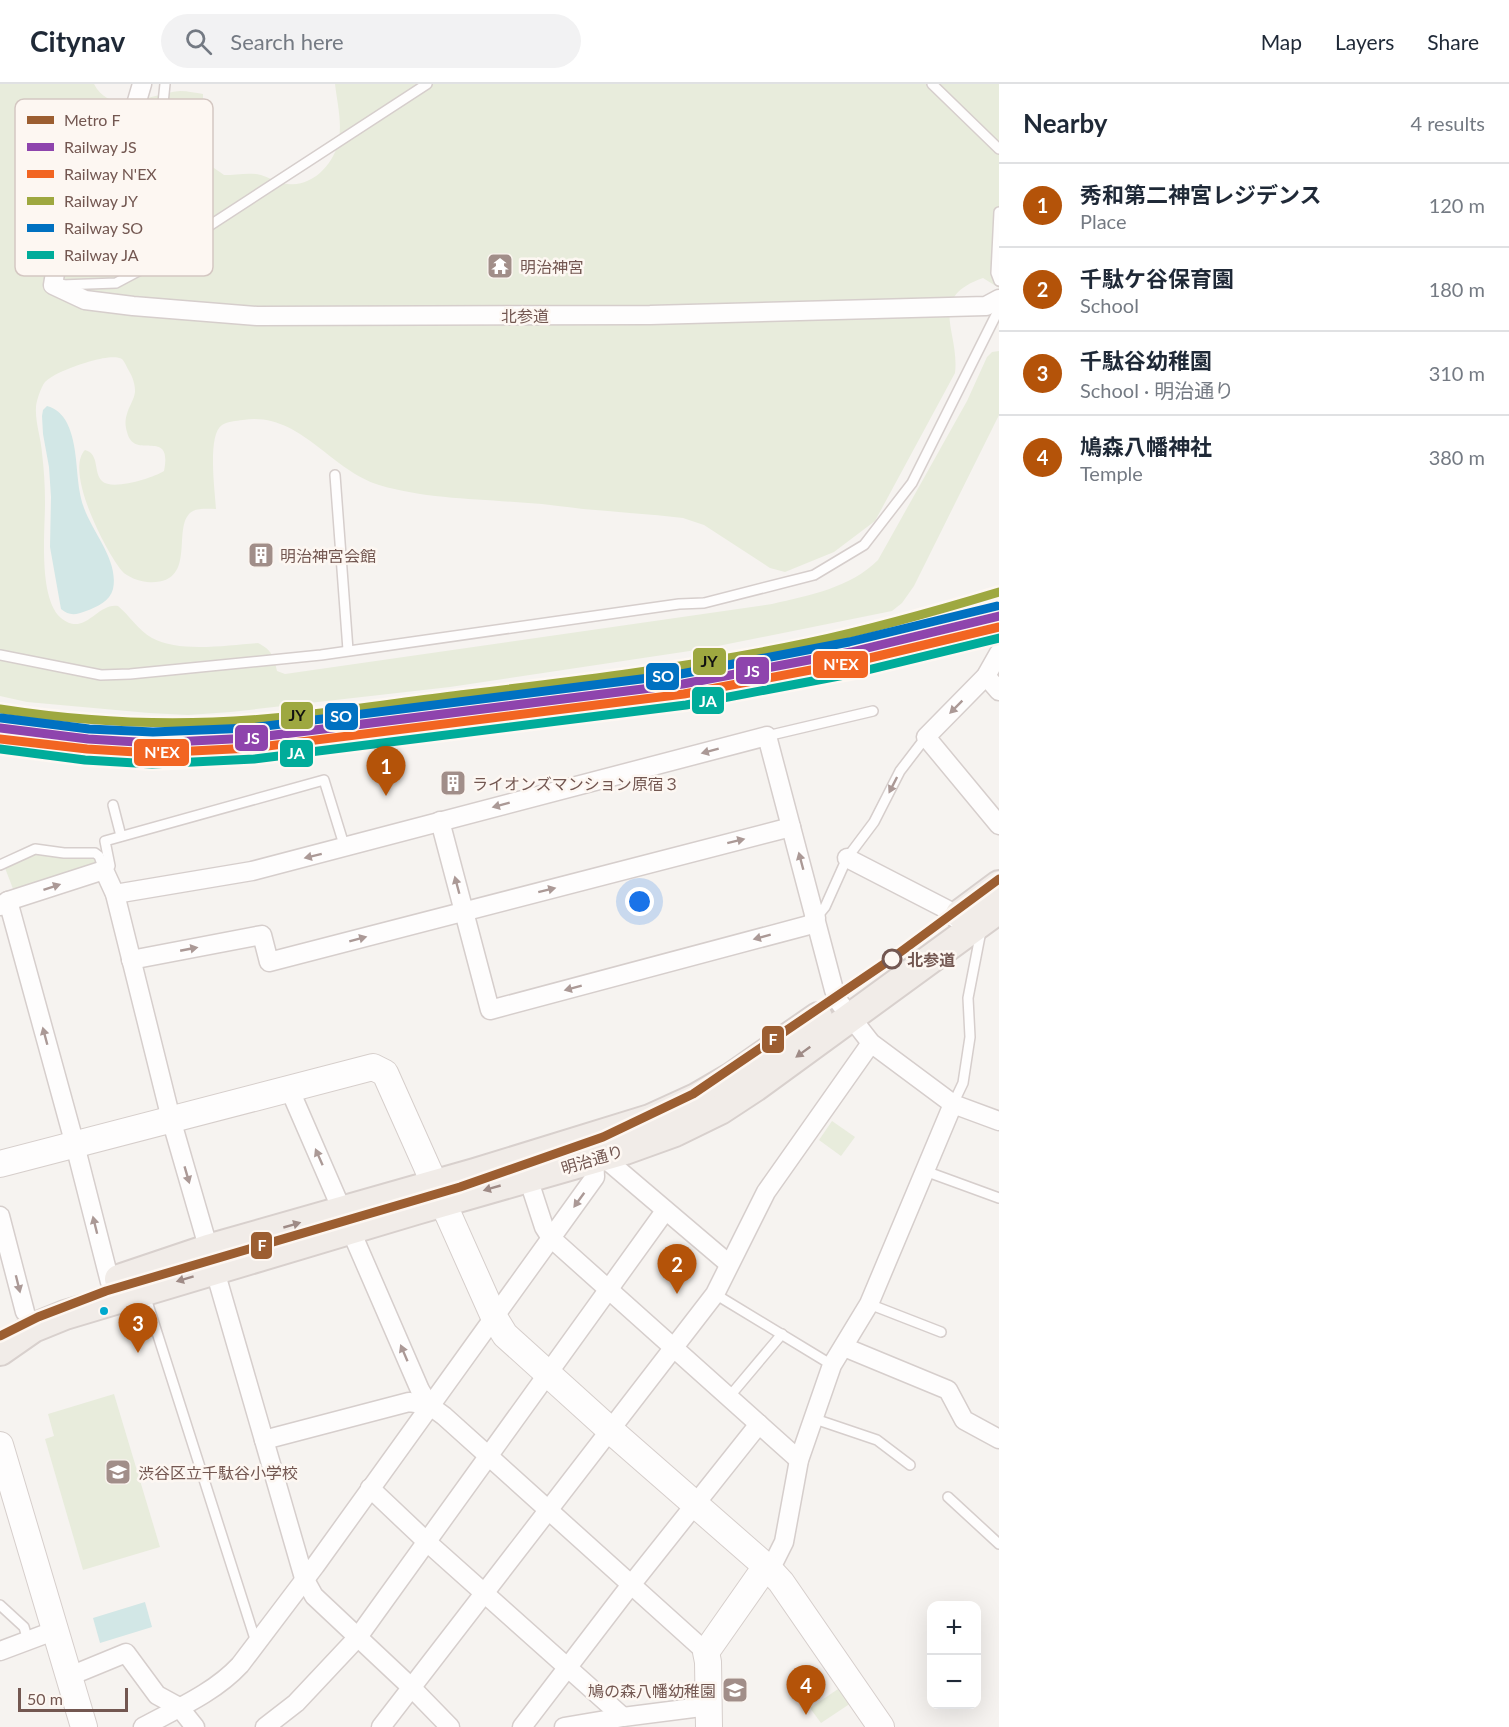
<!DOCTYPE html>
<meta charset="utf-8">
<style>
:root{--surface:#fff;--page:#f2f2f3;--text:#1f2937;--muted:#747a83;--line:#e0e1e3;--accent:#b45309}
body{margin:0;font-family:Lato,"Noto Sans JP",sans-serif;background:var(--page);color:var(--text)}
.controls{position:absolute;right:18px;bottom:18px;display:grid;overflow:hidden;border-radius:12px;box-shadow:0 6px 24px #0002}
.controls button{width:54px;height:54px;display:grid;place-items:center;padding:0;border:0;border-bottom:2px solid var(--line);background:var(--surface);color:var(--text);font:30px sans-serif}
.scale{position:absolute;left:18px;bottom:15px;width:110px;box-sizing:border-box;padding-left:6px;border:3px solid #735751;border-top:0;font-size:16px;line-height:21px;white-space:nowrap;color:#735751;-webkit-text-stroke:4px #fdf7f2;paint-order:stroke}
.you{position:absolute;left:640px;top:818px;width:21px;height:21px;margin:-15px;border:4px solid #fff;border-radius:50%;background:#1a73e8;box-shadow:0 0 0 9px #1a73e833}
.badge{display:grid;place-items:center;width:39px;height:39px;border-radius:50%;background:var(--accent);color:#fff;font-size:20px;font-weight:700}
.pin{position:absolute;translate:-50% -50px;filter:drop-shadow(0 2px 3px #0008)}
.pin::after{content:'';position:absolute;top:32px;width:21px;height:18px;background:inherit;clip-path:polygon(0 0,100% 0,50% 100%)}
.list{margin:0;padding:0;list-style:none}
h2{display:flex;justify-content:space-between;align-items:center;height:78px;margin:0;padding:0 24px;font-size:26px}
h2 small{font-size:20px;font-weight:400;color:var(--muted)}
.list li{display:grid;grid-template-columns:39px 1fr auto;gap:18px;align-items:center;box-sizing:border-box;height:84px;padding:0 24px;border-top:2px solid var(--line)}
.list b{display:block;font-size:22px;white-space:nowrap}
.list p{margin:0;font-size:20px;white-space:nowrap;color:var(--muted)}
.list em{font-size:20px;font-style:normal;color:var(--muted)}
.icon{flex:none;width:33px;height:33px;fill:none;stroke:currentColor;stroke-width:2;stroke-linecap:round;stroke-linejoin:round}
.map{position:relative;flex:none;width:999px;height:1643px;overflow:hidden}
header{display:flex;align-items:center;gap:36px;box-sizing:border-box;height:84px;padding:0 30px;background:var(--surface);border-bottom:2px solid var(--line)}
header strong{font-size:28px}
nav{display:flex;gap:33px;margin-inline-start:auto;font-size:21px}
.search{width:420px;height:54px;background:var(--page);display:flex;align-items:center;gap:15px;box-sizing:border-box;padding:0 21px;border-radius:33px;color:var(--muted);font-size:22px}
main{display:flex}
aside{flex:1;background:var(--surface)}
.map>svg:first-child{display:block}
</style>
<header>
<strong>Citynav</strong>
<div class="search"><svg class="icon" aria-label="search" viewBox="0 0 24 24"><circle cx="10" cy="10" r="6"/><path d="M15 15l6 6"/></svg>Search here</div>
<nav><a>Map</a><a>Layers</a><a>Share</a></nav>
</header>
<main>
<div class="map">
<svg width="999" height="1643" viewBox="0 0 999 1643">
<rect width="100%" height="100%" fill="#f6f3f0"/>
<g fill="#e8ecdc">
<path d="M0 0H94C112 34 152 9 180 7 188 7 196 9 203 10 203 16 203 24 201 29 197 41 188 54 195 66 200 76 216 85 224 91 236 91 250 88 261 91 270 94 278 99 288 100 313 103 335 79 339 55 342 37 337 18 335 0H999V204L983 194C926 214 960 247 955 289L875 437 834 468 785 488 770 484 704 441 683 434C649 430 616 428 583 425 565 423 547 420 528 419 481 415 425 415 379 401 330 386 299 327 243 336 236 337 228 337 222 341 207 351 215 407 216 425 209 425 199 424 193 427 169 440 201 502 147 498 139 497 127 493 122 487 106 468 64 387 85 366 100 370 93 388 102 397 112 407 153 394 164 387 173 342 134 378 127 348 125 342 125 335 127 330 129 322 134 316 135 308 135 300 133 294 129 287 127 284 125 278 122 275 113 269 83 279 73 283 65 286 52 291 45 298 41 303 36 318 36 323 35 338 41 354 42 369 44 385 45 402 45 419 45 447 38 514 61 534 85 554 97 518 118 522 130 532 138 546 152 554 179 569 228 561 258 559 272 566 274 573 277 587L285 590 772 520C810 511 850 504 878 476L967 317 987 273 992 268 999 267V331L914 502 902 519 892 527 703 565 450 603 231 628 188 631 149 629 27 618 0 612Z"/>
<polygon points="37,769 93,774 98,784 15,810 5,784"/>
<polygon points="832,1037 855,1053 841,1072 819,1056"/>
<polygon points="114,1310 160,1463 83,1486 45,1355 54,1352 48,1330"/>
<polygon points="841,1603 851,1619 821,1639 810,1624"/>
</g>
<g fill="#d2e7e6">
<path d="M47 322C56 324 63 331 67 339 80 366 74 397 84 424 93 449 119 477 113 505 110 517 97 523 86 527 76 531 69 532 61 525L50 463 51 413 49 383 43 350 42 332 43 326Z"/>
<polygon points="145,1518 152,1543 100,1559 93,1534"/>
</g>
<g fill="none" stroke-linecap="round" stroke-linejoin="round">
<g stroke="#d6cecc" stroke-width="12">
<g id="lane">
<polyline points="165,0 163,19 147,53 152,88 193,154"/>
<polyline points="932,0 999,65"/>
<polyline points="999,128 996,189 999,197"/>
<polyline points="61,201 116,199 146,183 427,0"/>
<polyline points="335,391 348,566"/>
<polyline points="0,571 101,591 130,590 321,571 679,520 704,519 814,491 864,461 912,399 999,225"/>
<polyline points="767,652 873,627"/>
<polyline points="113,721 121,752"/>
<polyline points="0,781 35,765 64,769 95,769 99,772 104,786"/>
<polyline points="104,786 110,782 105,757 324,696 345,764"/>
<polyline points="816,834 825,823 847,774 874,738 900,687 926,653"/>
<polyline points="953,1020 963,999 970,953 968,914 981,847"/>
<polyline points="925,1087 999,1114"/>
<polyline points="715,1210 832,1281"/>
<polyline points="145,1211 254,1552 259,1557"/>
<polyline points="869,1220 941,1248"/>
<polyline points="729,1313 782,1250"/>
<polyline points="812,1334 877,1356 910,1381"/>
<polyline points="948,1413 999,1460"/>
<polyline points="0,1521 24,1543 28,1557"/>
</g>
</g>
<g stroke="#d6cecc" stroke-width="21">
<g id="street">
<polyline points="142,0 132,34 64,136 53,201 85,216 133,222 257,232 650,231 986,222 999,215"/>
<polyline points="999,569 986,592 926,653 999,741"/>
<polyline points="986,592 999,607"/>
<polyline points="440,737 490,926 809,841 816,834"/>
<polyline points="847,774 946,825 955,834"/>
<polyline points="115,810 252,787 767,652 834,906 839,918 871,959 953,1020 999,1037"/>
<polyline points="8,817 75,1061 110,1198"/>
<polyline points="0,822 8,817 104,786 115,810 171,1035 304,1494 314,1512 412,1604 450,1643"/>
<polyline points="131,876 262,851 269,878 791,743"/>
<polyline points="289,1004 420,1306 429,1321 444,1332 706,1568"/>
<polyline points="602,1072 729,1180"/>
<polyline points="528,1094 544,1143 551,1154 799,1376"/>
<polyline points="0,1132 25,1228"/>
<polyline points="844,1263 948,1306 964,1336 999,1355"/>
<polyline points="264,1356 409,1318 429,1321"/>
<polyline points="370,1404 427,1458 623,1633"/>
<polyline points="768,1484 775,1476 784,1458 799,1376 832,1281 869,1220 953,1020"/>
<polyline points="0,1567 56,1546"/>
<polyline points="70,1592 126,1569 157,1611 179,1623 195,1643"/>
<path d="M143 1643C176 1625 214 1609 240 1581L315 1482 595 1093 594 1074"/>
<polyline points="265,1643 296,1619 358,1553 665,1127"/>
<polyline points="381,1643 715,1210 766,1108 871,959"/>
<polyline points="522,1643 623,1511 759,1340"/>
<polyline points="564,1643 623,1633 709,1622"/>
</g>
</g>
<g stroke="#d6cecb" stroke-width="28">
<g id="secondary">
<polyline points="0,1080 373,983 385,989 494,1233 505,1251 609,1345 768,1484 781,1498 881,1643"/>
<polyline points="0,1361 84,1643"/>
<polyline points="709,1643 708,1578 706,1568 760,1491 768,1484"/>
</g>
</g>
<g stroke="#d8d0cd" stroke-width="32">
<g id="primary">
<polyline points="960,830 999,801"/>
<polyline points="119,1195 208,1165 475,1089 650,1035 696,1014 732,993 818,933"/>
<polyline points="0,1267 33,1244 65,1231 416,1126 625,1066 675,1048 720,1026 755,1003 999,825"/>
</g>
</g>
<use href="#lane" stroke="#fefdfd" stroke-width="9"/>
<use href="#street" stroke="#fefdfd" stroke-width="18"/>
<use href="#secondary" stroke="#fefdfd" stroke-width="26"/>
<use href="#primary" stroke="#f1ece8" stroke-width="28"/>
<g stroke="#fdf7f2" stroke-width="14">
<polyline id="rail-1" points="0,644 88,655 153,659 251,654 683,600 851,568 999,532"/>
</g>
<g stroke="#fdf7f2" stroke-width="14">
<polyline id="rail-2" points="0,655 87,665 152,669 252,664 684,610 853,578 999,543"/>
</g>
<g stroke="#fdf7f2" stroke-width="14">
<path id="rail-3" d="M0 625C71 636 141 641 213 638 296 635 378 621 460 611 576 597 693 583 807 559 872 545 936 527 999 508"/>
</g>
<g stroke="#fdf7f2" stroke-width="14">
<polyline id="rail-4" points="1,634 89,645 153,648 250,644 681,590 849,558 997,522"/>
</g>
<g stroke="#fdf7f2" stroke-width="14">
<polyline id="rail-5" points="0,665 85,676 152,680 254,675 686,621 855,589 999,554"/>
</g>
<use href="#rail-1" stroke="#8e44ad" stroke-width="9"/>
<use href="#rail-2" stroke="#f26522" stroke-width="9"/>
<use href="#rail-3" stroke="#9ea840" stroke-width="9"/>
<use href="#rail-4" stroke="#0071c1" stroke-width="9"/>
<use href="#rail-5" stroke="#00ac9a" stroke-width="9"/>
<g stroke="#fdf7f2" stroke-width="14">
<polyline id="metro-1" points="0,1252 38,1233 106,1207 460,1103 603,1053 693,1010 887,878 999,795"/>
</g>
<use href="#metro-1" stroke="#9c5e31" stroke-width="9"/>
</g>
<defs><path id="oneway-solid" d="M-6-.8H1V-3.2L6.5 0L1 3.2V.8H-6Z" transform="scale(1.5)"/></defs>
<g fill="#ab9996">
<use href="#oneway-solid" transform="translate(956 623) rotate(135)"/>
<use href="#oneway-solid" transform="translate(710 667) rotate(165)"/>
<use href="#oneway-solid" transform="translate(893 701) rotate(117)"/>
<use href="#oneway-solid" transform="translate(501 721) rotate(165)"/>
<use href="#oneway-solid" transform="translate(736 757) rotate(-14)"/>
<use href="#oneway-solid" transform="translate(313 772) rotate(166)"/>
<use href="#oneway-solid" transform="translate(801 777) rotate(-105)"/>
<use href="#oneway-solid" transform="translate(457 801) rotate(-105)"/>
<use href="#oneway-solid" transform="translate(52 803) rotate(-18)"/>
<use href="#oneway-solid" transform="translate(547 806) rotate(-14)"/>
<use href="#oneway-solid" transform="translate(762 853) rotate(165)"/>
<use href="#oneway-solid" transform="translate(358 855) rotate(-15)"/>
<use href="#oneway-solid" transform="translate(189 865) rotate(-11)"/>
<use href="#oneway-solid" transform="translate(573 904) rotate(165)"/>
<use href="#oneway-solid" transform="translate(45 952) rotate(-105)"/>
<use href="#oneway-solid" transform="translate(319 1073) rotate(-114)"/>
<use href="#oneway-solid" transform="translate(187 1091) rotate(74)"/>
<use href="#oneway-solid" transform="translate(579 1116) rotate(126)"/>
<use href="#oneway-solid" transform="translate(95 1141) rotate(-104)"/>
<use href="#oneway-solid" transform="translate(18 1200) rotate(76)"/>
<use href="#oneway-solid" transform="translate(404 1269) rotate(-113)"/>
</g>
<g fill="#9f8b86">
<use href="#oneway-solid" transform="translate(803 968) rotate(144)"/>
<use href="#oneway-solid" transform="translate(492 1104) rotate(164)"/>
<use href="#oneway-solid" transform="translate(292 1141) rotate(-16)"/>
<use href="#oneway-solid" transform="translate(185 1195) rotate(163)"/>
</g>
<defs>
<g id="temple-square" transform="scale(1.35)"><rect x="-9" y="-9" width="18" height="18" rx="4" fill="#a18e89" stroke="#fdf7f2"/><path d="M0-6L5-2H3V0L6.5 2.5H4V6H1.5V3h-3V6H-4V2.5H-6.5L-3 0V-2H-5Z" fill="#fff"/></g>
<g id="building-square" transform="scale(1.35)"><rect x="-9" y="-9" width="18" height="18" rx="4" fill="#a18e89" stroke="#fdf7f2"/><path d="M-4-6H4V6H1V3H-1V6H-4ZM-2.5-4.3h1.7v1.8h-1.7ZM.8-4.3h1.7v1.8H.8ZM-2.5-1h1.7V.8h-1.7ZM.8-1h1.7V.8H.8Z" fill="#fff"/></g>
<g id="school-square" transform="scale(1.35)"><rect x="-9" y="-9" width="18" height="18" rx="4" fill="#a18e89" stroke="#fdf7f2"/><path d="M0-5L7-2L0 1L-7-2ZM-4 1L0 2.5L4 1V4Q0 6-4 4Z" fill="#fff"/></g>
</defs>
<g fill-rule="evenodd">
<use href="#temple-square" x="500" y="182"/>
<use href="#building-square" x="261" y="471"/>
<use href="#building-square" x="453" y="699"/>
<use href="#school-square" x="118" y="1388"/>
<use href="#school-square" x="735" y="1606"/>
</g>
<circle fill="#fdf7f2" stroke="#735751" stroke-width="3" cx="892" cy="875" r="9"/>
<circle fill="#00a9ce" stroke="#fdf7f2" stroke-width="2" cx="104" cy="1227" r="5"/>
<g text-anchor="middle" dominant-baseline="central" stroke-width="5" stroke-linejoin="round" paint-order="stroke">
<g font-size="16" fill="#735751" stroke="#fdf7f2" text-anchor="start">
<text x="520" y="182">明治神宮</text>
<text x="280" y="471">明治神宮会館</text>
<text x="472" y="699">ライオンズマンション原宿３</text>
<text x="138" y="1388">渋谷区立千駄谷小学校</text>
<text x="716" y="1606" text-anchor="end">鳩の森八幡幼稚園</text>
</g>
<g font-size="16" fill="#735751" stroke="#fdf7f2">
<text x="525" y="231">北参道</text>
<text transform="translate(592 1075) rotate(-17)">明治通り</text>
</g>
<g font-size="16" font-weight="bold" fill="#735751" stroke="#fdf7f2" text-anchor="start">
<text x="907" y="875">北参道</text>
</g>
</g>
<rect x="15" y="15" width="198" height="177" rx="9" fill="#fdf7f2" stroke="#d4c7c2" stroke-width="1.5"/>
<rect x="27" y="32" width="27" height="8" fill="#9c5e31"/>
<rect x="27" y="59" width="27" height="8" fill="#8e44ad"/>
<rect x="27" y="86" width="27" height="8" fill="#f26522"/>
<rect x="27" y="113" width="27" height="8" fill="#9ea840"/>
<rect x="27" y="140" width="27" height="8" fill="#0071c1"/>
<rect x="27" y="167" width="27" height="8" fill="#00ac9a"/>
<g font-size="16" fill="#735751">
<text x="64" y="42">Metro F</text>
<text x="64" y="69">Railway JS</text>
<text x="64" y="96">Railway N'EX</text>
<text x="64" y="123">Railway JY</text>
<text x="64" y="150">Railway SO</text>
<text x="64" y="177">Railway JA</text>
</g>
<g stroke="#fdf7f2" stroke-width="2">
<rect x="692" y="563" width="35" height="29" rx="6" fill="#9ea840"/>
<rect x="812" y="566" width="57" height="29" rx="6" fill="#f26522"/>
<rect x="735" y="572" width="35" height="29" rx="6" fill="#8e44ad"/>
<rect x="645" y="578" width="35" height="29" rx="6" fill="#0071c1"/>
<rect x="691" y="602" width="34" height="29" rx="6" fill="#00ac9a"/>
<rect x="280" y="617" width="34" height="29" rx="6" fill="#9ea840"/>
<rect x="324" y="618" width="35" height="29" rx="6" fill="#0071c1"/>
<rect x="234" y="640" width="35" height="28" rx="6" fill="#8e44ad"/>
<rect x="133" y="654" width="57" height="29" rx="6" fill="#f26522"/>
<rect x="279" y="655" width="35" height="29" rx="6" fill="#00ac9a"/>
<rect x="761" y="941" width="24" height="29" rx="6" fill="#9c5e31"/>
<rect x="250" y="1147" width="23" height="29" rx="6" fill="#9c5e31"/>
</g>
<g font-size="16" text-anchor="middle" font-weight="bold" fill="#fff">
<text x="841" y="586">N'EX</text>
<text x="752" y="593">JS</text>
<text x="663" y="598">SO</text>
<text x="708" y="623">JA</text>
<text x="341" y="638">SO</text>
<text x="252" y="660">JS</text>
<text x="162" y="674">N'EX</text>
<text x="296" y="675">JA</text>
<text x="773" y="961">F</text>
<text x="262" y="1167">F</text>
</g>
<g font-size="16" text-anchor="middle" font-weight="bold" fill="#111">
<text x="709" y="583">JY</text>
<text x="297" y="637">JY</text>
</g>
</svg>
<div class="controls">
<button>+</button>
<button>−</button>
</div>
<div class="scale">50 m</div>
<div class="you"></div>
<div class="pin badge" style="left:386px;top:712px">1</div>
<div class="pin badge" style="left:677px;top:1210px">2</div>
<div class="pin badge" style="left:138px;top:1269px">3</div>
<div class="pin badge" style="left:806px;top:1631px">4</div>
</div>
<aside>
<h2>Nearby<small>4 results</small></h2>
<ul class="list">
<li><span class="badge">1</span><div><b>秀和第二神宮レジデンス</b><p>Place</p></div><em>120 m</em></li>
<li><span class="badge">2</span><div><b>千駄ケ谷保育園</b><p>School</p></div><em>180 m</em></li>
<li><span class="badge">3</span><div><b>千駄谷幼稚園</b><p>School · 明治通り</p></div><em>310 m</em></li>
<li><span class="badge">4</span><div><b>鳩森八幡神社</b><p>Temple</p></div><em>380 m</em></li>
</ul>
</aside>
</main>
